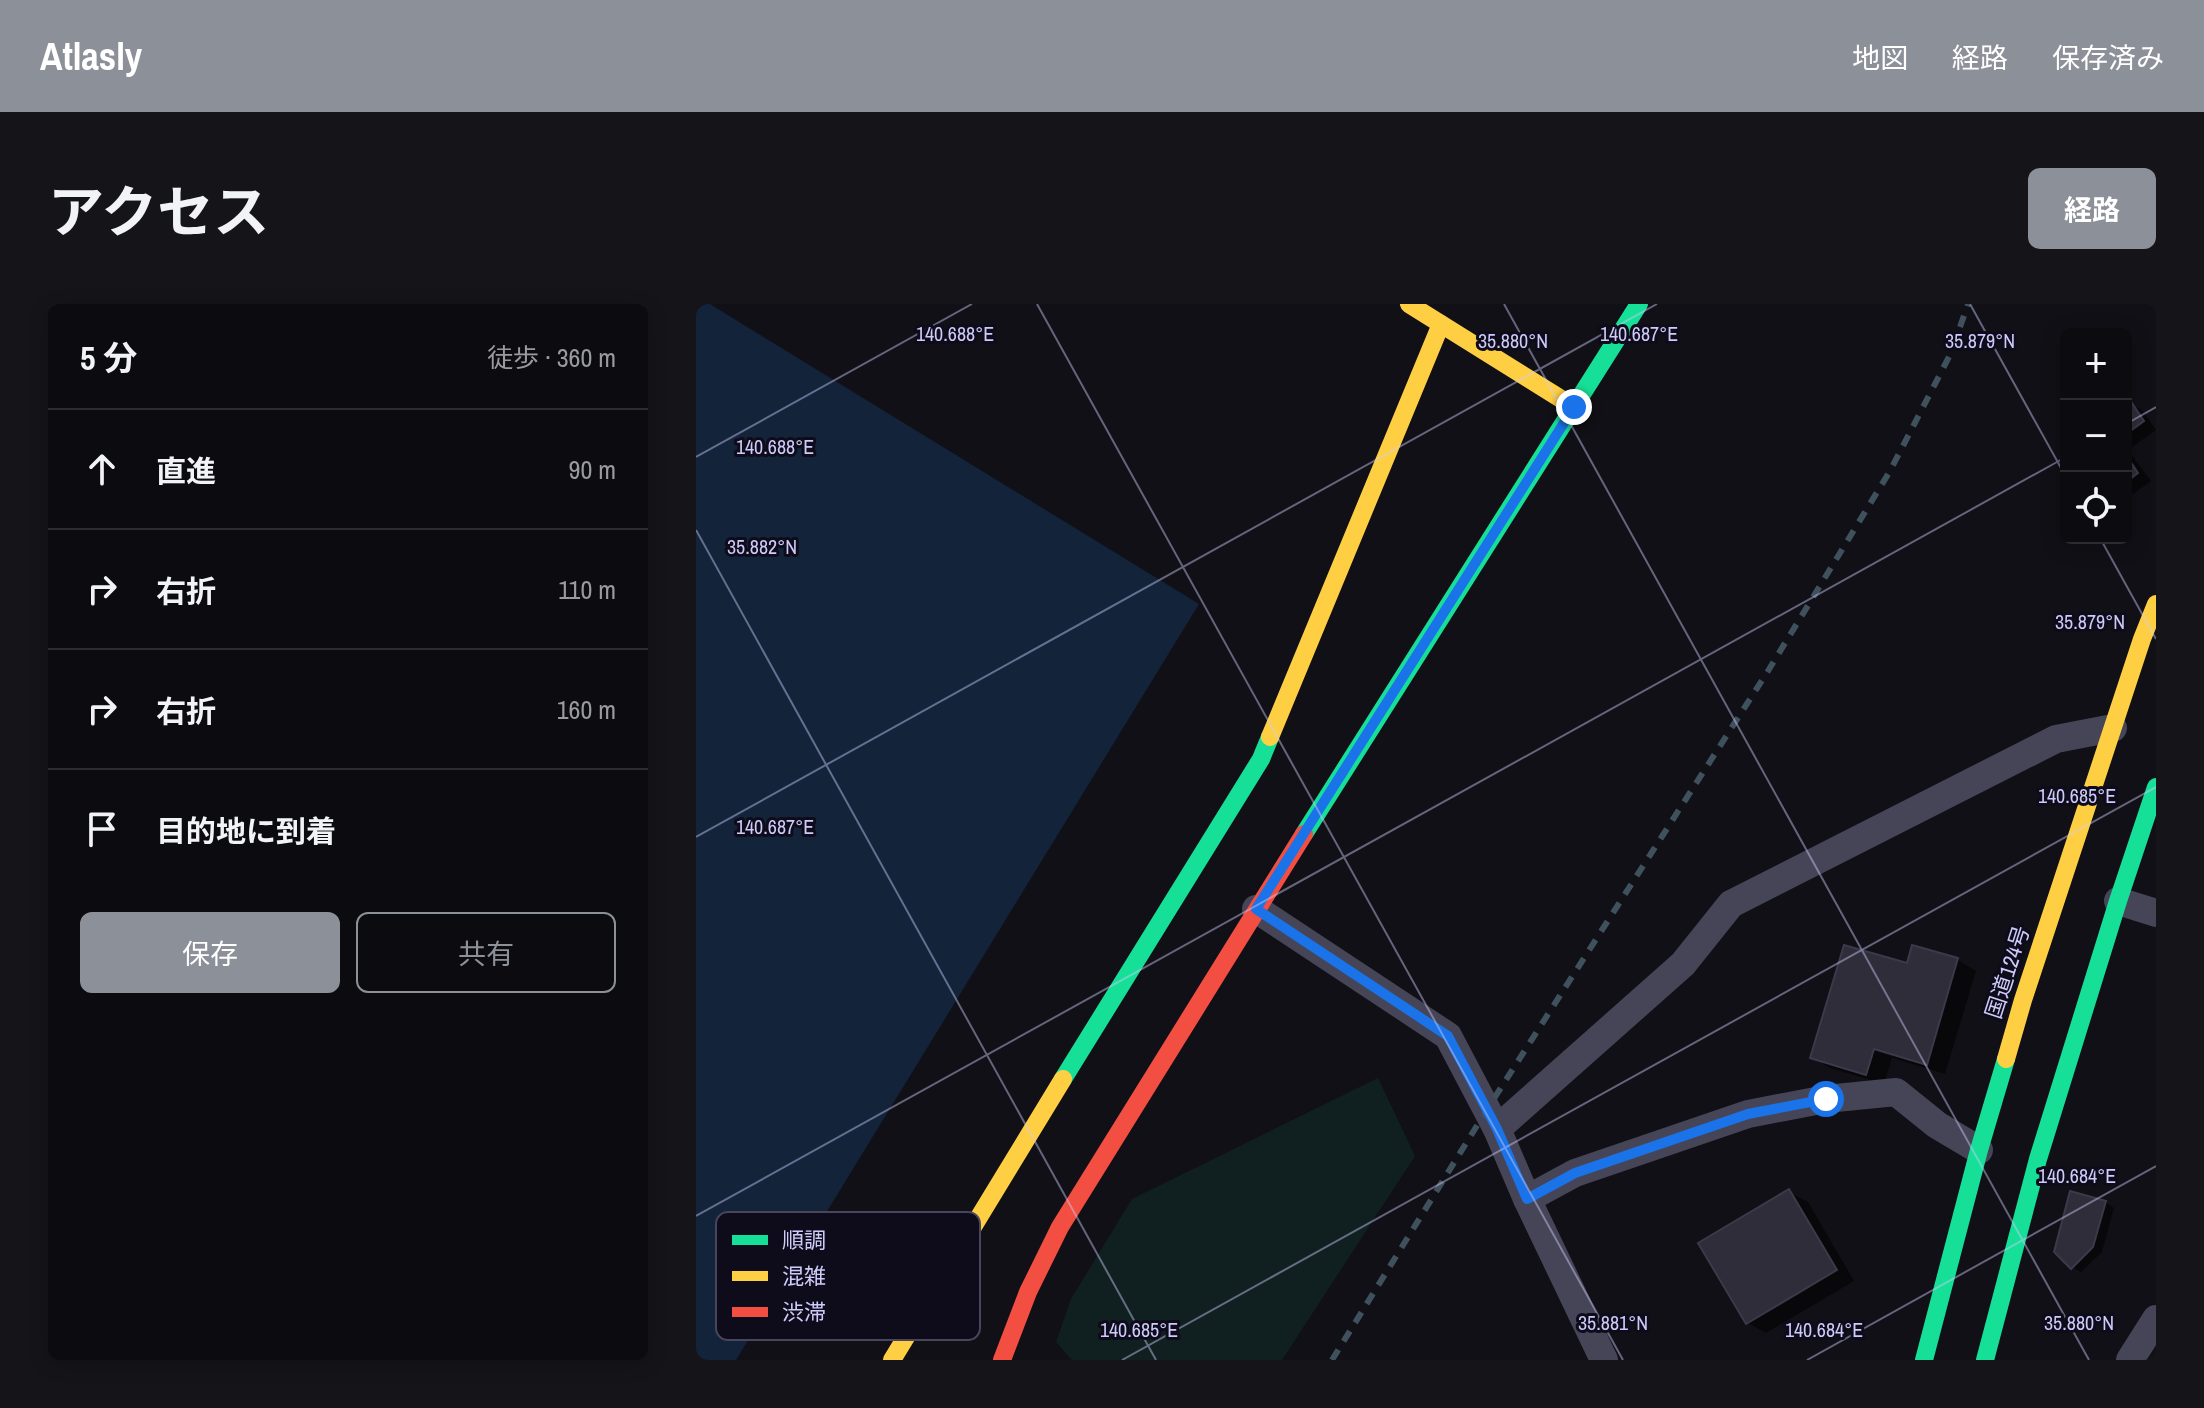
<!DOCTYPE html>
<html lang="ja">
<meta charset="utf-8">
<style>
:root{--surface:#0c0c10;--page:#151519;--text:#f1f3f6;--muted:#9a9b9f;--line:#2c2c30;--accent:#8c9099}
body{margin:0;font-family:"Archivo Narrow","Noto Sans JP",sans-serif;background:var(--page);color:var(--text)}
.controls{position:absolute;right:24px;top:24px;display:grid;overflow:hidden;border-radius:12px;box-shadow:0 4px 20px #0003}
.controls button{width:72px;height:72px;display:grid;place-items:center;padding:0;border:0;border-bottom:2px solid var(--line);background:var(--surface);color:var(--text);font:40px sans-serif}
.stop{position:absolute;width:24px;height:24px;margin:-18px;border:6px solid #1a73e8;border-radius:50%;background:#fff}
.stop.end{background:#1a73e8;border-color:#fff;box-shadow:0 2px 8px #0008}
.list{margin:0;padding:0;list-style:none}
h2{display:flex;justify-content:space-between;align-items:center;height:104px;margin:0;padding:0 32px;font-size:34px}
h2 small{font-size:26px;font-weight:400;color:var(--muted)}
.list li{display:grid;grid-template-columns:52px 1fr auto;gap:24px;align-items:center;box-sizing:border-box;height:120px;padding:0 32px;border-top:2px solid var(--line)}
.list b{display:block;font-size:30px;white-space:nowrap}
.list em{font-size:26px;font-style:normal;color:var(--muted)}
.actions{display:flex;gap:16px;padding:24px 32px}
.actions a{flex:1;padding:18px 0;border:2px solid var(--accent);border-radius:12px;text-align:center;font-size:28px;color:var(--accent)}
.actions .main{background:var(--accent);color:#fff}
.icon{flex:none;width:44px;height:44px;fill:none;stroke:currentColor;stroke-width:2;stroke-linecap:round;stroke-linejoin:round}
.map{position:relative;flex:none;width:1460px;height:1056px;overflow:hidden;border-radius:12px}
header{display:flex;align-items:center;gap:48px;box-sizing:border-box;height:112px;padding:0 40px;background:var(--accent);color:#fff}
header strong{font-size:38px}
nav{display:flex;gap:44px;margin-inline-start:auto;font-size:28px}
.intro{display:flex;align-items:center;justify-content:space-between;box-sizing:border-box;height:192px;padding:0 48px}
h1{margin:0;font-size:56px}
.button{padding:20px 36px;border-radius:12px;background:var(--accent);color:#fff;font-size:28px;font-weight:700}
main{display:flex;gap:48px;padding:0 48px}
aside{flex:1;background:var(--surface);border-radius:12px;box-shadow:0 4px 20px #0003}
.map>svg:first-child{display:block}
</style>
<header>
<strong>Atlasly</strong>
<nav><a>地図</a><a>経路</a><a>保存済み</a></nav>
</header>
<div class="intro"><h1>アクセス</h1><a class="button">経路</a></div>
<main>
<aside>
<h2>5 分<small>徒歩 · 360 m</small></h2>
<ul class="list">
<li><svg class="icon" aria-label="ahead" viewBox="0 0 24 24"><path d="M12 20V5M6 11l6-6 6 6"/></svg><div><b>直進</b></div><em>90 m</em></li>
<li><svg class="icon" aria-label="right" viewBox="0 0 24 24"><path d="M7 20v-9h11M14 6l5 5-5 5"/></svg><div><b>右折</b></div><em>110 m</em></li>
<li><svg class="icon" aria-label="right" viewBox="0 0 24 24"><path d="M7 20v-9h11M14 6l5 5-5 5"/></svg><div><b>右折</b></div><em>160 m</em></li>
<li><svg class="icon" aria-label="arrive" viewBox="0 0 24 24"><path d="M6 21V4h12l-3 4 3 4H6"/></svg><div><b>目的地に到着</b></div></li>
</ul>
<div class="actions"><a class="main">保存</a><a>共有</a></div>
</aside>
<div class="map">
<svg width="1460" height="1056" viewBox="0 0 1460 1056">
<rect width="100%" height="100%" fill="#101016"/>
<polygon fill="#102020" points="682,774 719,852 586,1056 376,1056 360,1038 375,995 436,895"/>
<polygon fill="#12233a" points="0,0 14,0 503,300 40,1056 0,1056"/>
<g fill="#0007">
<polygon points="1434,99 1447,107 1460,126 1432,146 1455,177 1433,193 1430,192 1430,102"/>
<polygon points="1217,643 1262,656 1280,667 1249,770 1196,754 1188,780 1134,764 1116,753 1212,662"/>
<polygon points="1093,888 1112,898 1158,977 1070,1029 1052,1019"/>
<polygon points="1409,898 1418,904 1406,948 1385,968 1376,963"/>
</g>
<g fill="#2e2d39" stroke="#3c3a4a" stroke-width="2">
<polygon points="1434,96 1448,117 1430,130 1430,99"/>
<polygon points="1430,151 1442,169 1430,178"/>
<polygon points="1148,641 1211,659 1216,641 1262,654 1231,761 1178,745 1170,771 1114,754"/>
<polygon points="1093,885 1141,966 1050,1020 1002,939"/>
<polygon points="1374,887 1410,897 1397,943 1375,965 1358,948"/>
</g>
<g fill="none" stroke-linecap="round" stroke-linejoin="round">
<g stroke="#454557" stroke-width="28">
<polyline points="1422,597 1460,609"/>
<polyline points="560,605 752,732 801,825 831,895 908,1056"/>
<polyline points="801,825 987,660 1035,600 1360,435 1417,424"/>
<polyline points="831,895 879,869 1052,810 1130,795 1200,788 1241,821 1283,846"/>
<polyline points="1434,1056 1460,1015"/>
</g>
<g stroke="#16e098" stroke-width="18">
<polyline points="608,530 943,0"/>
<polyline points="367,775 565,455 574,433"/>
<polyline points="1228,1056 1283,846 1310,755"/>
<polyline points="1289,1056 1342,855 1422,597 1460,483"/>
</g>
<g stroke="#ffcf43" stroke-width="18">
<polyline points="713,0 878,103"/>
<polyline points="574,433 745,20"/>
<polyline points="1310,755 1327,696 1446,335 1460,300"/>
<polyline points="196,1056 367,775"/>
</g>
<polyline stroke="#f24e42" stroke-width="18" points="306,1056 332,988 364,923 608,530"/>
<polyline stroke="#3f515d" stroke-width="6" stroke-dasharray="12 10" stroke-linecap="butt" points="636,1056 790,807 1072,367 1194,167 1255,49 1272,0"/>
</g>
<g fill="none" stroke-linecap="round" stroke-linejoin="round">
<polyline stroke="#1a73e8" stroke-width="10" points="878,103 560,605 752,732 801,825 831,895 879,869 1052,810 1130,795"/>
</g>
<path fill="none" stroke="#cecbfa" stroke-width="2" stroke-opacity="0.45" d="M341 0 927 1056M808 0 1393 1056M1274 0 1370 173M1430 120 1460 103M0 153 276 0M0 226 460 1056M1404 234 1460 335M0 533 961 0M0 912 1370 153M426 1056 1460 483M1111 1056 1460 862"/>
<g text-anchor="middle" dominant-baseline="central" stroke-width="6" stroke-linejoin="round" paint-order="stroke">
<g font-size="22" fill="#cecbfa" stroke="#0e0c1a">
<text transform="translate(1311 668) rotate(-72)">国道124号</text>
</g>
</g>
<rect x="20" y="908" width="264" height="128" rx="12" fill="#0e0c1a" stroke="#48455d" stroke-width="2"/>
<rect x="36" y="931" width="36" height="10" fill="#16e098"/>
<rect x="36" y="967" width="36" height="10" fill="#ffcf43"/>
<rect x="36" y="1003" width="36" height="10" fill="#f24e42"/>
<g font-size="22" fill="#cecbfa">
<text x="86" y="944">順調</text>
<text x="86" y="980">混雑</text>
<text x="86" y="1016">渋滞</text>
</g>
<g font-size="20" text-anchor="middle" fill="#cecbfa" stroke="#0e0c1a" stroke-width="6" stroke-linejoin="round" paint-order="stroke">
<text x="259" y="37">140.688°E</text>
<text x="943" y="37">140.687°E</text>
<text x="817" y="44">35.880°N</text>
<text x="1284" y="44">35.879°N</text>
<text x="79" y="150">140.688°E</text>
<text x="66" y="250">35.882°N</text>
<text x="1394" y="325">35.879°N</text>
<text x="1381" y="499">140.685°E</text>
<text x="79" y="530">140.687°E</text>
<text x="1381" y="879">140.684°E</text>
<text x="917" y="1026">35.881°N</text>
<text x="1383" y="1026">35.880°N</text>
<text x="443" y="1033">140.685°E</text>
<text x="1128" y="1033">140.684°E</text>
</g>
</svg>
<div class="controls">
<button>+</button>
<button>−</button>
<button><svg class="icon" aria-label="locate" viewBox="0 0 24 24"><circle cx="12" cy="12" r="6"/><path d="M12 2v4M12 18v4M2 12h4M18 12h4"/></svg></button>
</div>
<div class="stop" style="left:1130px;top:795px"></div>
<div class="stop end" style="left:878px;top:103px"></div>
</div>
</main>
